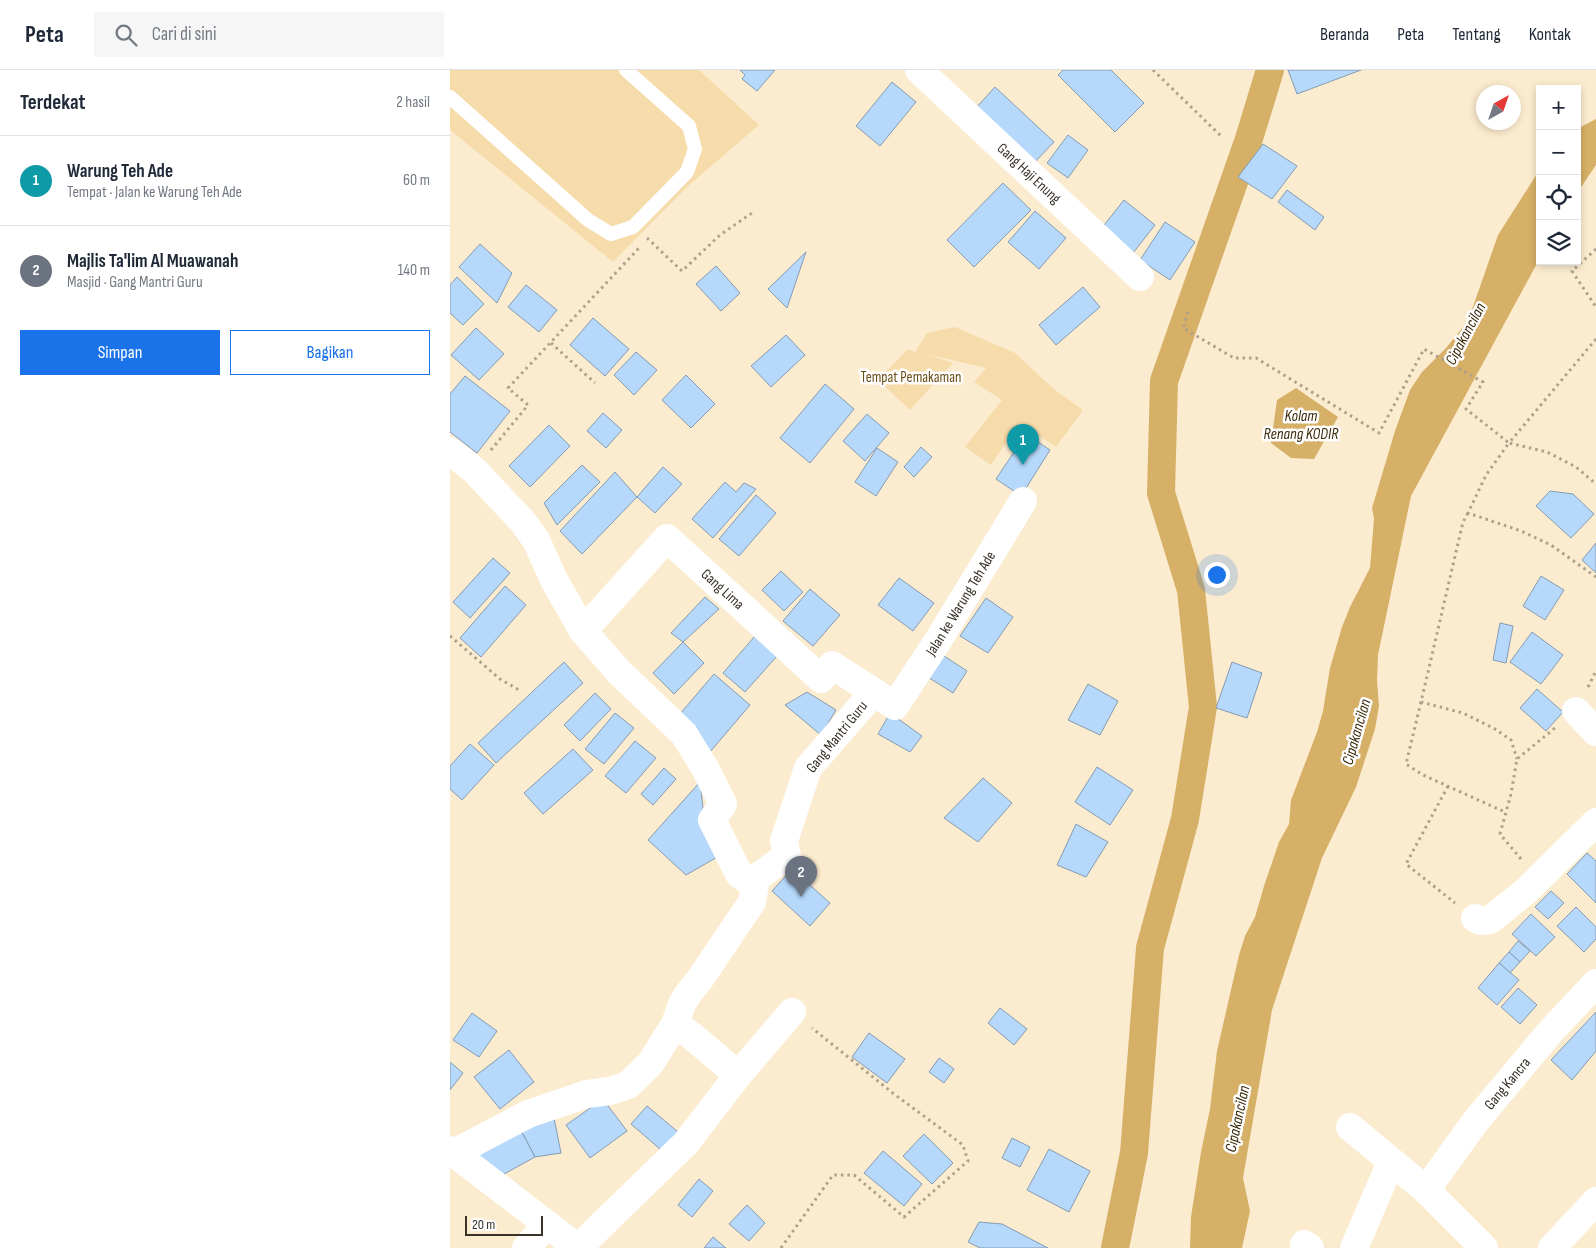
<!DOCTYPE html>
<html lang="id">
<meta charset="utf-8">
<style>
:root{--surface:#fff;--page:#f6f6f7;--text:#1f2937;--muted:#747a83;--line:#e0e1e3;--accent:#1a73e8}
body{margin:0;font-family:"Sofia Sans Condensed",sans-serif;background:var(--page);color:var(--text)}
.controls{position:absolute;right:15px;top:15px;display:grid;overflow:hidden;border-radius:0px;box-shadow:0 2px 8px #0003}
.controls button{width:45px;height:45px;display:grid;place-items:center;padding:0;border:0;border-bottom:1px solid var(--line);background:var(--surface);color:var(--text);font:25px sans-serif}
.compass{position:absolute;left:1026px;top:15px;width:45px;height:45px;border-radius:50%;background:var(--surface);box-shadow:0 2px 8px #0003;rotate:40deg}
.scale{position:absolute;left:15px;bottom:12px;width:78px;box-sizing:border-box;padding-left:5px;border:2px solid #383227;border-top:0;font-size:14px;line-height:18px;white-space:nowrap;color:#383227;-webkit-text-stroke:4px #fff;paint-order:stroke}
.you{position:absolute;left:766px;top:504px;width:18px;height:18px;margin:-12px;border:4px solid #fff;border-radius:50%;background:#1a73e8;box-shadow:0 0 0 8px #1a73e833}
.badge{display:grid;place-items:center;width:32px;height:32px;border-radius:50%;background:var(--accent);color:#fff;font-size:16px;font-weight:700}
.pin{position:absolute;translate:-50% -41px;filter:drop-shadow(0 1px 2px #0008)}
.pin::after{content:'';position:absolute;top:26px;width:18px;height:15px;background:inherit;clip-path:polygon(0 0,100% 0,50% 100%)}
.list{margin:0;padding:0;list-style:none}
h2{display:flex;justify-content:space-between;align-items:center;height:65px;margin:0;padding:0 20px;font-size:21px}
h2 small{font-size:16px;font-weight:400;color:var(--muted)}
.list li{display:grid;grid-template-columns:32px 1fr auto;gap:15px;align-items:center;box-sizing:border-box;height:90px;padding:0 20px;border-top:1px solid var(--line)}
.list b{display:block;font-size:19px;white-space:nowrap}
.list p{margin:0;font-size:16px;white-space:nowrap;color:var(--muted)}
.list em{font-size:16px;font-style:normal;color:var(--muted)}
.actions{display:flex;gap:10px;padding:15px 20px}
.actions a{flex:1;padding:11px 0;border:1px solid var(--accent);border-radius:0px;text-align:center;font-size:18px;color:var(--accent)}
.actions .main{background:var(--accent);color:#fff}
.icon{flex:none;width:28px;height:28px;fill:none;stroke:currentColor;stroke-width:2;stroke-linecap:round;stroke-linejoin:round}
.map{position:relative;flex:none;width:1146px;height:1178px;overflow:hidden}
header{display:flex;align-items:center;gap:30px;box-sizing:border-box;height:70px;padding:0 25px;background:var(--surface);border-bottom:1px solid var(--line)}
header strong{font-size:24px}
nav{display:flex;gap:28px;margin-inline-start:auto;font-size:18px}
.search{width:350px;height:45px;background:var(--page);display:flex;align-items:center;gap:12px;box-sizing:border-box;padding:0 18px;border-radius:0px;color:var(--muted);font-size:19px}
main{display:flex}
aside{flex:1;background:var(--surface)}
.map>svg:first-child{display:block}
</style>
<header>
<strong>Peta</strong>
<div class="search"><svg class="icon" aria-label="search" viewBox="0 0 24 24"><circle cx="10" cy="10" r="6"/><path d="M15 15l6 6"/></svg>Cari di sini</div>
<nav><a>Beranda</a><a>Peta</a><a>Tentang</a><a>Kontak</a></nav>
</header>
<main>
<aside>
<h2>Terdekat<small>2 hasil</small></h2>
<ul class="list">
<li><span class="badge" style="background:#0f9aa8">1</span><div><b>Warung Teh Ade</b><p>Tempat · Jalan ke Warung Teh Ade</p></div><em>60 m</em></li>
<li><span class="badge" style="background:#6b7280">2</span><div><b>Majlis Ta'lim Al Muawanah</b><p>Masjid · Gang Mantri Guru</p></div><em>140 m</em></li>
</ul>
<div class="actions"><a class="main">Simpan</a><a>Bagikan</a></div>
</aside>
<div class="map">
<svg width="1146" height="1178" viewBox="0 0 1146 1178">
<rect width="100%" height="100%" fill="#fceccf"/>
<g fill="#f7dcab">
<polygon points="0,0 249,0 309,55 238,116 163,192 0,60"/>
<polygon points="505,257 565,283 605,320 633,340 606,377 569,353 541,395 515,377 552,330 524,312 536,298 476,284 503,293 460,340 428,310 458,279 465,282 477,263"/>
</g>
<g fill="#d7b067">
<polygon points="1146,49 1146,95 1127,123 1127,59"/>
<polygon points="1090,99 1090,188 961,426 928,585 927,610 929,636 925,659 906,717 872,788 822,940 793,1108 800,1141 792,1178 740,1178 741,1147 751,1082 760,1039 767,981 789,885 795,866 805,847 814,816 829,772 839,754 841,730 867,662 873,641 880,598 892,557 900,537 920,498 924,449 922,438 945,361 960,320 972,302 996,278 1018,251 1048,165"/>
<polygon points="846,318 888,347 864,389 841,388 821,373 827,330"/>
</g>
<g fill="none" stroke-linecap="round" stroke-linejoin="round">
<polyline stroke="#d7b067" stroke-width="28" points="665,1178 684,1083 700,878 735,749 753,637 741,520 711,423 714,311 798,72 820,0"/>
</g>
<g fill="#b5d8fb" stroke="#859bb1">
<polygon points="290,0 325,0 307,21 292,9 295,5"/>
<polygon points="613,0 661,0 694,33 665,62 608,5"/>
<polygon points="838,0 911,0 847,24"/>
<polygon points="442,12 466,32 430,76 406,56"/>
<polygon points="545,17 604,72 583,94 525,39"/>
<polygon points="618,65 638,80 618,108 597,93"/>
<polygon points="813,74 847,96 822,129 788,107"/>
<polygon points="553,113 581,140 524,197 497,170"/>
<polygon points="837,120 874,147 865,160 828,132"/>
<polygon points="674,130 705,155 683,183 651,159"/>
<polygon points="585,141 616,168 589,199 558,172"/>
<polygon points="715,152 745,172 720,210 690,190"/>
<polygon points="30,174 62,203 47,233 9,197"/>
<polygon points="356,182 337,238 318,219"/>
<polygon points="266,196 290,223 271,241 246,214"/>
<polygon points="7,207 34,234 13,255 0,243 0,215"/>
<polygon points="76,215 107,240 89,262 58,237"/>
<polygon points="633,217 650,237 606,275 589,255"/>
<polygon points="143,248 179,279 155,306 120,275"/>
<polygon points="26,258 54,284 29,310 1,285"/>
<polygon points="336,265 355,285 321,317 301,296"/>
<polygon points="186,282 207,300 184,325 164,305"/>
<polygon points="236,305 265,334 241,358 212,330"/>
<polygon points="15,306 60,341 27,383 0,362 0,324"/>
<polygon points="375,314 404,339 360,393 330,368"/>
<polygon points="153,343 172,360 156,378 137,361"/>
<polygon points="417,344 439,363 415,391 393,371"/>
<polygon points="99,355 120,376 80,417 59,396"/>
<polygon points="576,364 600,380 571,426 546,409"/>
<polygon points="471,377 482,387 464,407 454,397"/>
<polygon points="427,378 448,392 426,426 405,412"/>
<polygon points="132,395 150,412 107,455 94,433"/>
<polygon points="213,397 232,414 205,443 187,427"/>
<polygon points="165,402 187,427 132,484 110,461"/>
<polygon points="275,412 286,422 294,413 306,419 263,468 242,449"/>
<polygon points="1100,421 1123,424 1144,444 1121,468 1086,436"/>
<polygon points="306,425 326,443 289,486 269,469"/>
<polygon points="1146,473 1146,503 1132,490"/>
<polygon points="43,488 60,503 20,548 3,532"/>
<polygon points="331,501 353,522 334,541 312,520"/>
<polygon points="1091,506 1114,520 1095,550 1073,536"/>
<polygon points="449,508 484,533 463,561 428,535"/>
<polygon points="55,516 76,535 31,587 10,568"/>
<polygon points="360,519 390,545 363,576 333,551"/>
<polygon points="255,527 269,539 233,572 221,563"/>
<polygon points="536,528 563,547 538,583 510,566"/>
<polygon points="1050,553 1063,556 1056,593 1043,590"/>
<polygon points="1082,562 1113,585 1091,614 1060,592"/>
<polygon points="305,566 328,585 295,622 273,603"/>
<polygon points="233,572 254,593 224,624 203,603"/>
<polygon points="488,582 517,601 503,623 473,604"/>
<polygon points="114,592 133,613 46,693 28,673"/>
<polygon points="782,592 812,603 797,648 766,638"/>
<polygon points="264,604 300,635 260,682 224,651"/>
<polygon points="638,614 668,631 650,665 618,650"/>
<polygon points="1087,619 1113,642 1096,661 1070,638"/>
<polygon points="357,622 386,640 371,665 335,635"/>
<polygon points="145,623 161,639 130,671 114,655"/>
<polygon points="165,643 184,658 154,694 135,679"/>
<polygon points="440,643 472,666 460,682 428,664"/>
<polygon points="185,671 206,688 176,723 155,706"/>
<polygon points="20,674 44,695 12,730 0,719 0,696"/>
<polygon points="123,679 143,700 93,744 74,723"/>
<polygon points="647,697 683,720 660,755 625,732"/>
<polygon points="214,698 226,709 203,735 191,724"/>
<polygon points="533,708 562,733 528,772 494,748"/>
<polygon points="250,712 256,764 269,786 236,805 198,770"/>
<polygon points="626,754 658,772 636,807 607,795"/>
<polygon points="1137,783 1146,791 1146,833 1117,804"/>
<polygon points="342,799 380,833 360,856 322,821"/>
<polygon points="1101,821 1114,833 1098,849 1085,837"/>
<polygon points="1126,837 1146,857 1146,869 1134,882 1107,856"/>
<polygon points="1081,844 1105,867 1086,886 1062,864"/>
<polygon points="1068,871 1080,881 1070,892 1059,882"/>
<polygon points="1059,882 1070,892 1060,903 1049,893"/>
<polygon points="1049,893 1069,910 1047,935 1028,918"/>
<polygon points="1068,918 1087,935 1070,954 1051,937"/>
<polygon points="550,938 577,959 564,975 538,953"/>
<polygon points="1146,942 1146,981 1122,1010 1101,990"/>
<polygon points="22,943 47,961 29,987 3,970"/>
<polygon points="419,963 455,989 437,1013 402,987"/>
<polygon points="59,980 84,1012 50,1039 24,1007"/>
<polygon points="489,988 504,999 494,1013 479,1002"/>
<polygon points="0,992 13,1003 0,1020"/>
<polygon points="153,1029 177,1061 140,1088 116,1055"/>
<polygon points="197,1036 234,1067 218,1086 181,1054"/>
<polygon points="104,1048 111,1083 85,1087 68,1055"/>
<polygon points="68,1055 85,1087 45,1109 15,1084"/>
<polygon points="474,1064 503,1093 482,1114 453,1086"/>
<polygon points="562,1068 580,1077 570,1097 552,1088"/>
<polygon points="599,1079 640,1101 619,1142 577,1120"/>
<polygon points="433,1081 472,1114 454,1136 414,1103"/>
<polygon points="249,1109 263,1121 242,1147 228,1135"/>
<polygon points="297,1135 315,1153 299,1171 279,1154"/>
<polygon points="529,1152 552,1154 598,1178 530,1178 518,1172"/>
<polygon points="263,1167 276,1178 254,1178"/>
</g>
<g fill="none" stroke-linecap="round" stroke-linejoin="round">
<g stroke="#ada18c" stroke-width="3" stroke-dasharray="2.5 4" stroke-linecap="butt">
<polyline points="703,0 772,67"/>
<polyline points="197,168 232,201 270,165 302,143"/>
<polyline points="1146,179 1122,201 1146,237"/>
<polyline points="738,242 733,258 784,288 806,288 929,363 974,279 1033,312 1016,339 1059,373 1036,405 1018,443 1071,461 1101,475 1146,507"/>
<polyline points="1146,269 1059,373 1097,382 1126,397 1146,414"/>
<polyline points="101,273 145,313"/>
<polyline points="41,380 78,335 58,318 190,177"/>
<polyline points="1018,443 1013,452 971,632 1013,643 1045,659 1061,670 1067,689"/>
<polyline points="0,566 50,609 69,620"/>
<polyline points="1138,617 1146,601"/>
<polyline points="971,632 956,694 973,705 1055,742"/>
<polyline points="998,716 956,794 1005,833"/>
<polyline points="1071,789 1050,764 1061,724 1067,689 1105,658"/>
<polyline points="331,1178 383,1105 404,1105 454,1147 518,1091 513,1075 444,1024 362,958"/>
</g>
<polyline stroke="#fff" stroke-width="14" points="0,27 138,150 161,164 183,157 237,102 245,79 239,56 176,0"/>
<g stroke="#fff" stroke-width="28">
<path id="s1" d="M469 0 690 207"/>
<polyline points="0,381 24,400 73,452 86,470 104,510 133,561 169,602 234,664 255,698 273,734 262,750 289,804 298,810 306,808 302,832 250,909 238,924 232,934 225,954 242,966 288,1005"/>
<path id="s2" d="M133 561 217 468 371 609 382 595 424 622"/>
<polyline points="1126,641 1146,662"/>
<path id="s3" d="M306 808 337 786 334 771 358 698 424 622 445 636 489 569 573 431"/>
<polyline points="1025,848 1030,851 1040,850 1076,821 1146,752"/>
<polyline points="900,1057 976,1120 1034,1178"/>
<polyline points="0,1080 128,1178"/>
<polyline points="4,1083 78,1044 137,1024 160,1021 178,1015 200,994 225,954"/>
<path id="s4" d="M976 1120 1025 1052 1100 962 1146 913"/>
<polyline points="854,1174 860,1178"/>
<polyline points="76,1178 97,1154"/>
<polyline points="128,1178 236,1073 288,1005 342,942"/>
<polyline points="904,1178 941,1092"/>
<polyline points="1102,1178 1146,1131"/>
</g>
</g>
<g text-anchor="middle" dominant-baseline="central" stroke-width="5" stroke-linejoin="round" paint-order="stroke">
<g font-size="15" fill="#383227" stroke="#fff">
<text stroke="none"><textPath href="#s1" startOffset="151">Gang Haji Enung</textPath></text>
<text stroke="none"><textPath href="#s2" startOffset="201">Gang Lima</textPath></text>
<text stroke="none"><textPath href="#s3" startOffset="378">Jalan ke Warung Teh Ade</textPath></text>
<text transform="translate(387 667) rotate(-51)">Gang Mantri Guru</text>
<text stroke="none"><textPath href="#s4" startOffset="134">Gang Kancra</textPath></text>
</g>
<g font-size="15" fill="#694e17" stroke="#fff">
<text x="461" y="307">Tempat Pemakaman</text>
</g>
<g font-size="16" font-style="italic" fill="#3a2a09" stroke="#fff">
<text transform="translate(1016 264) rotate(-62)">Cipakancilan</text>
<text x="851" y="346">Kolam<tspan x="851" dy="18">Renang KODIR</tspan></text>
<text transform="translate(907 662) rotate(-74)">Cipakancilan</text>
<text transform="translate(788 1049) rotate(-78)">Cipakancilan</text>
</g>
</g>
</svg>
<div class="controls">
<button>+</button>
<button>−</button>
<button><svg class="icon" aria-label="locate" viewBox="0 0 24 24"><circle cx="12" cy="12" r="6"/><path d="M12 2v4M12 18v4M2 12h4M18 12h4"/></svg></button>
<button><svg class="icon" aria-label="layers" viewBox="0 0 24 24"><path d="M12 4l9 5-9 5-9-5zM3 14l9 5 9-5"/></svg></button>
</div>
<svg class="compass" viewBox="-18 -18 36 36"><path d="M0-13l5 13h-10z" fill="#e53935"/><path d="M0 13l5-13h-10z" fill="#747a83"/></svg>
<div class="scale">20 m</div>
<div class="you"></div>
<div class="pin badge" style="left:573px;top:395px;background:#0f9aa8">1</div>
<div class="pin badge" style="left:351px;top:827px;background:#6b7280">2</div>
</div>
</main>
